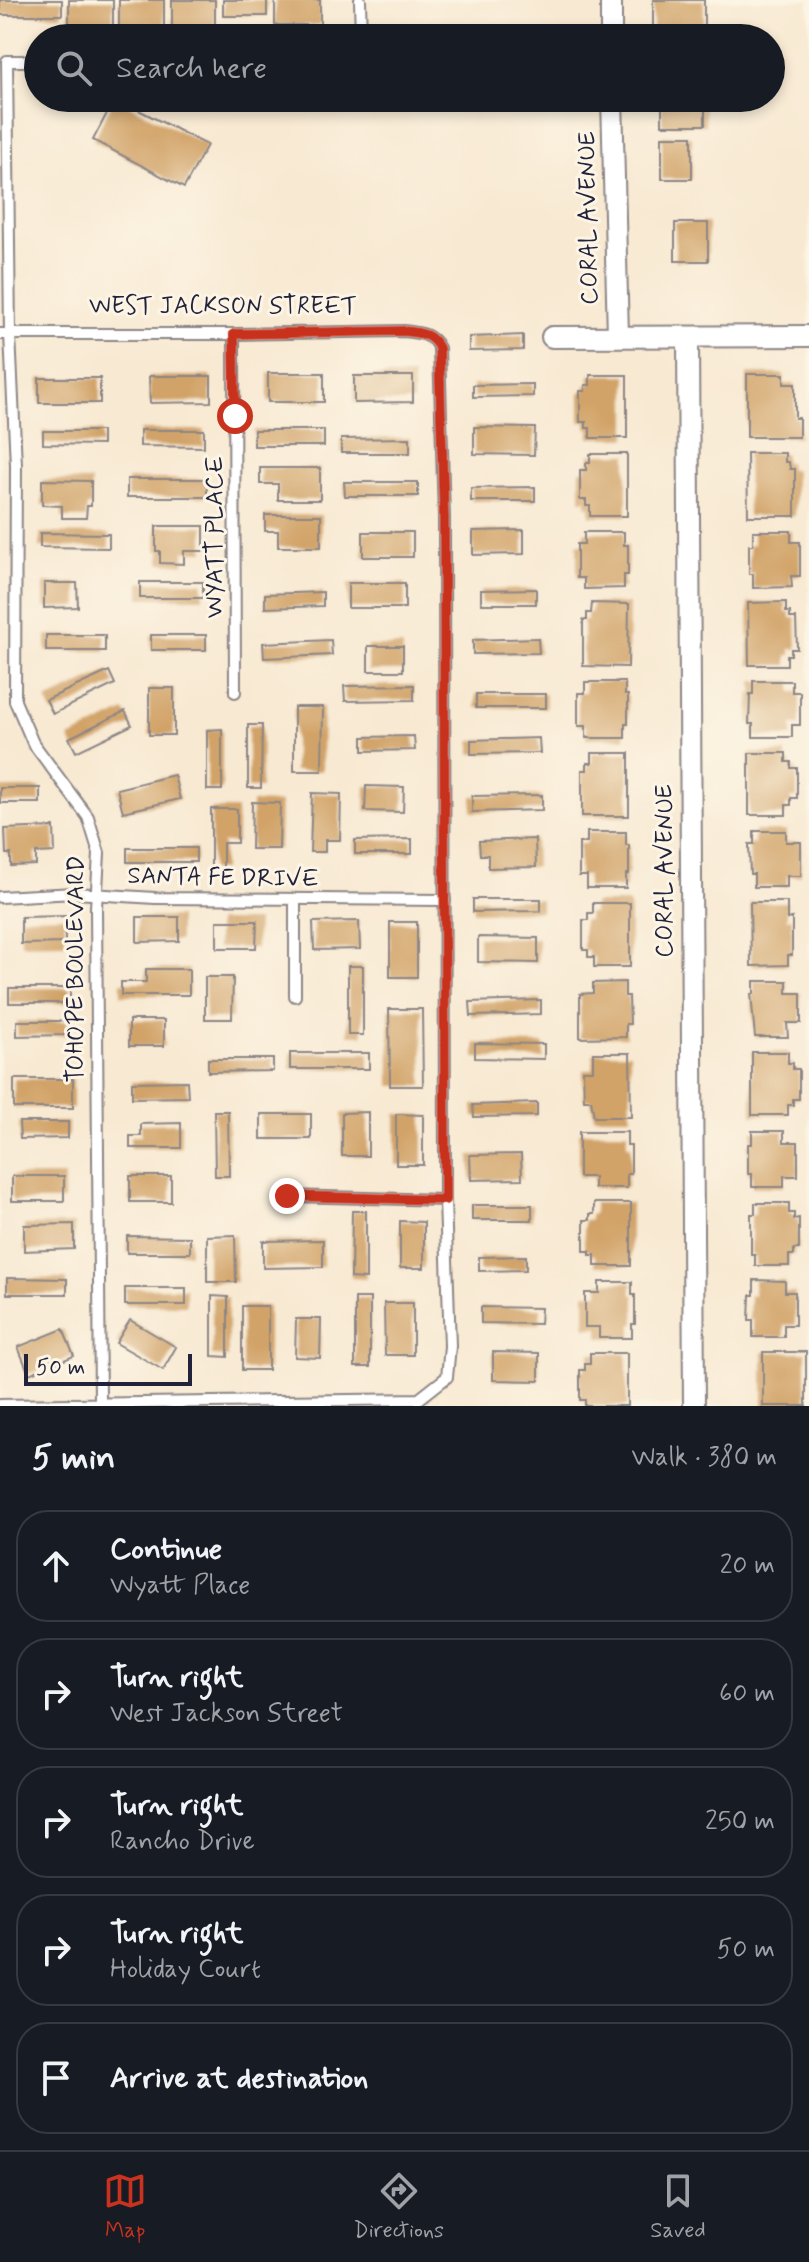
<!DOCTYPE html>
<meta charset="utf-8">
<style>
:root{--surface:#171b24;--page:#242831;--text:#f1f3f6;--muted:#9ea1a6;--line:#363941;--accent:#c8321e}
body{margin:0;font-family:Mynerve,sans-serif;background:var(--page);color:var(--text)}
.scale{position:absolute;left:24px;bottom:20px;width:168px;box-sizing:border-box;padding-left:8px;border:4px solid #22223b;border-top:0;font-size:22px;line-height:28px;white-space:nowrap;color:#22223b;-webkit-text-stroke:6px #fcf5e5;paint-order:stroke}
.stop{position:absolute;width:24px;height:24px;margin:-18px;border:6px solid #c8321e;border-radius:50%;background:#fff}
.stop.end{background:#c8321e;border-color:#fff;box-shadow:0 2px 8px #0008}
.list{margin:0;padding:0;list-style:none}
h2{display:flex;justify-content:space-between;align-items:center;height:104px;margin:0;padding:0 32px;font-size:34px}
h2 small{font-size:26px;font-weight:400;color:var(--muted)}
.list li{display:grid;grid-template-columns:52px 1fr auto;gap:24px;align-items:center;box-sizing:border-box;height:112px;margin:0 16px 16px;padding:0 16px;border:2px solid var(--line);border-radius:32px}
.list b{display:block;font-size:30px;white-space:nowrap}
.list p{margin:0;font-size:26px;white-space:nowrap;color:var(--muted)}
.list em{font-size:26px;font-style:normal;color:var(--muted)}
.icon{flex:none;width:44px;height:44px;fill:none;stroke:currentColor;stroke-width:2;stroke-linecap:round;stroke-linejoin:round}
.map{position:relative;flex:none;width:809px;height:1406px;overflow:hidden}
.search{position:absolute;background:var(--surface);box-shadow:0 4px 12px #0003;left:24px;right:24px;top:24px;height:88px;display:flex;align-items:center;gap:20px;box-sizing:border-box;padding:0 28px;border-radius:44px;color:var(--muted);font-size:30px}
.sheet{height:744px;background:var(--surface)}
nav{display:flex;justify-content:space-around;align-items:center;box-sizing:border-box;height:112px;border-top:2px solid var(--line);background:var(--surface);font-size:22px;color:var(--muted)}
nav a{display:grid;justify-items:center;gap:4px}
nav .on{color:var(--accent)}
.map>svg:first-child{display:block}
</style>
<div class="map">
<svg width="809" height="1406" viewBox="0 0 809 1406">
<rect width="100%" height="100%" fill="#fcf5e5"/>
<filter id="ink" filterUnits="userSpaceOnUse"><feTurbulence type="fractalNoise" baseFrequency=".0125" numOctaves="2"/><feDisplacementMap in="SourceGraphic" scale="16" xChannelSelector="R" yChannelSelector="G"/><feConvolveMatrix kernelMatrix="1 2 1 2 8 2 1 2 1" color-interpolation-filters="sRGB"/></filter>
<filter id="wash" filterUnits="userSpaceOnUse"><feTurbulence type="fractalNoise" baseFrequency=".006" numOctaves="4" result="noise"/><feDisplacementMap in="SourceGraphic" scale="32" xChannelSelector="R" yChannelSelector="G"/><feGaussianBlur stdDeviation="1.8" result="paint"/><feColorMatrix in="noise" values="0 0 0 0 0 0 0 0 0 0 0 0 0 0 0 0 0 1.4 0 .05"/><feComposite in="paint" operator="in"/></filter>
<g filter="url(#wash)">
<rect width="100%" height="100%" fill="#f8e9d2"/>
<g id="blocks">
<g fill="#d1a368">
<rect x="0" y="0" width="62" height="15"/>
<rect x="69" y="0" width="44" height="35"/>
<rect x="119" y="0" width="45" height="29"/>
<rect x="172" y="0" width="43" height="31"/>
<rect x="223" y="0" width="44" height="16"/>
<rect x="275" y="0" width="45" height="25"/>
<rect x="653" y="0" width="51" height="38"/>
<polygon points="115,98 207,145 184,188 93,140"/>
<rect x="662" y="98" width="43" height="27"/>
<rect x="662" y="136" width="30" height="43"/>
<rect x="675" y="223" width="33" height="38"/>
<polygon points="523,335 523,350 469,351 469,337"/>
<rect x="268" y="373" width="56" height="29"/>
<polygon points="747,374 784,374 784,384 795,384 795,418 799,418 799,437 747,437"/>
<polygon points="590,375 627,375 627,438 590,438 590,428 586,428 586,422 580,422 580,391 585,391 585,385 590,385"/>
<polygon points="149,376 211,376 211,402 150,403"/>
<polygon points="354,376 413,376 413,402 354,403"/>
<rect x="39" y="378" width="61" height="25"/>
<polygon points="533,384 533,396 473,397 473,385"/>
<polygon points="474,427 535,428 534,455 474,454"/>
<polygon points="140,430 204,430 204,447 140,446"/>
<rect x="254" y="430" width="70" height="16"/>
<polygon points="43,431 102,431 102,445 43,444"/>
<polygon points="410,438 410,453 341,453 341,439"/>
<polygon points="747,453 785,453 785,462 789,462 790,469 795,469 795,516 748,516"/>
<polygon points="590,454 627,454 627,516 590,516 590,506 586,506 586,500 580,500 580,470 586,470 586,463 590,463"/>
<polygon points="260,468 320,468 320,500 278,500 278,484 260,484"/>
<rect x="127" y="479" width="80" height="18"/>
<polygon points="42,480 91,481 91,506 87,506 86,518 62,518 62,506 42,505"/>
<polygon points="344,482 418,482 418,496 345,496"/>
<polygon points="535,487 535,501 471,501 471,488"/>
<polygon points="265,515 321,515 321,547 278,547 278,531 265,531"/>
<polygon points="156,526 204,526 204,551 184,551 184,564 160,563 160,551 156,551"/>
<polygon points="524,530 524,554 473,555 473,531"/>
<polygon points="753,531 791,531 791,542 800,542 800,576 791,576 792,587 753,588 753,574 749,574 749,545 753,545"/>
<rect x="363" y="532" width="50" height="25"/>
<polygon points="584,532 624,532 624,545 628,545 628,575 624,575 624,588 584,589 584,578 577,578 577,544 584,544"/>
<polygon points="40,533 109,534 109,548 40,547"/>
<rect x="140" y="582" width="63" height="16"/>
<polygon points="44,583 77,583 78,607 44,608"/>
<rect x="348" y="583" width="57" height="25"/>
<polygon points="536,589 536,604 481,604 481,590"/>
<polygon points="323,592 323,606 265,608 265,594"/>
<polygon points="786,602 786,612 790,612 790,618 796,618 797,649 791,649 791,655 787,655 787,665 749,665 748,603"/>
<polygon points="592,603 629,604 628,667 583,666 583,620 587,620 587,613 591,613"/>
<rect x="46" y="635" width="59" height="16"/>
<rect x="151" y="635" width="55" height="15"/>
<polygon points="538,638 539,653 473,654 473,640"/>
<polygon points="331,640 332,655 264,658 263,643"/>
<rect x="368" y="646" width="35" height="25"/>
<polygon points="109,671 115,684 53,714 46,700"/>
<polygon points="753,681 792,681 792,692 800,692 800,725 792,725 792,737 753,737 753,724 749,724 750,694 753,694"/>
<polygon points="585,682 625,682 625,695 628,695 628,724 625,724 625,738 586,738 586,726 578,726 578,693 585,693"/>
<polygon points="414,685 414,700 345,701 344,686"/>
<rect x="149" y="688" width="25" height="47"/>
<rect x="476" y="694" width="70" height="14"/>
<polygon points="294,707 323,707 322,771 294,771"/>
<polygon points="125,711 132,725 76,752 69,738"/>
<polygon points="248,725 262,725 261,788 248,788"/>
<polygon points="222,729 222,790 207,790 207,730"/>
<polygon points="414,736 415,750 363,751 363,737"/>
<polygon points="539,738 540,753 471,754 471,740"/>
<polygon points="592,753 629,753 629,816 582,816 582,770 587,770 587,763 592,763"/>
<polygon points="749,753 786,753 786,762 791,762 791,768 797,768 797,798 791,798 791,805 786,805 786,815 749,815"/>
<polygon points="174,775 180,799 123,812 117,789"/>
<polygon points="366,786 404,787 403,812 365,811"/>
<rect x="0" y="788" width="40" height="15"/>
<polygon points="312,793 341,794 340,840 325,840 325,852 310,852"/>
<polygon points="542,795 542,810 472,812 472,796"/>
<polygon points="252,802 280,803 279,849 251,849"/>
<polygon points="211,809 237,809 237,843 223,843 223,870 211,870"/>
<polygon points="54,827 55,852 36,853 36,865 11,866 11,854 6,854 5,829"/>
<polygon points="754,831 786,831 786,842 801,842 801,876 787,876 787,887 754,887 754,874 750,874 749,844 754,844"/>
<polygon points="587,832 626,832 626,845 629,845 629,874 626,874 626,888 587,888 587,876 579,876 579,843 587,843"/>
<polygon points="412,839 412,854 355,854 355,840"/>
<polygon points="535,839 536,867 488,868 488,855 480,855 479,841"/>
<rect x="127" y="848" width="69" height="14"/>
<polygon points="473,899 541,899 541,911 473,912"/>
<polygon points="750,902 787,902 787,919 792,918 792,955 788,955 788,965 751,966"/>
<polygon points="593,903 630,903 630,967 594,967 594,957 588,957 588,950 583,950 583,920 588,920 588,913 593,913"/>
<polygon points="65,916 65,943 21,944 21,917"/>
<polygon points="137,917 179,917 179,941 137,942"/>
<polygon points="217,921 257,921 256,948 217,948"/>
<polygon points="359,921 360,949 314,950 313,922"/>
<rect x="390" y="922" width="27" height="55"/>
<polygon points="478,937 538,938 538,963 478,962"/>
<rect x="348" y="966" width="15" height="69"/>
<polygon points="146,969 189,969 189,995 121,995 121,982 146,982"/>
<polygon points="205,977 233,977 232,1019 205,1019"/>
<polygon points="754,981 787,981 787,993 801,993 801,1023 787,1023 788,1037 755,1037 751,994 754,994"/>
<polygon points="625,982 625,996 629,996 630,1024 626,1024 626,1037 580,1038 580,994 593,993 593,983"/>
<rect x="9" y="988" width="61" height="15"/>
<polygon points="541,1000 541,1014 471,1016 470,1002"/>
<polygon points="389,1009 422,1009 423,1086 390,1086"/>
<rect x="129" y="1020" width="35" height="26"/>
<polygon points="17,1021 67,1021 67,1035 17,1036"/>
<polygon points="475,1043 544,1044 544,1059 475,1058"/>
<polygon points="752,1052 788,1052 788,1063 793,1063 793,1069 799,1069 799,1099 793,1099 793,1105 788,1105 788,1115 752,1115"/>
<rect x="290" y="1053" width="79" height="16"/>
<polygon points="593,1053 630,1053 631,1117 594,1117 591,1100 584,1100 583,1070 593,1070"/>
<polygon points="208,1059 273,1059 273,1071 208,1072"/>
<rect x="14" y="1079" width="59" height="29"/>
<polygon points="187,1081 188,1097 132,1098 132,1082"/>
<polygon points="537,1103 537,1116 474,1117 473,1105"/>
<polygon points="214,1111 228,1111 229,1176 215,1176"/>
<polygon points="368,1112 368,1156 342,1156 342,1113"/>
<rect x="261" y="1114" width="50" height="25"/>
<polygon points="396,1114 423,1115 423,1165 396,1165"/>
<polygon points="19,1122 68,1122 68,1138 20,1139"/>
<polygon points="181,1123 181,1148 130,1148 130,1136 141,1136 141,1124"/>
<polygon points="752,1131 784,1131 784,1142 798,1142 798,1176 784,1176 784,1187 752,1187 752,1174 748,1174 748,1144 752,1144"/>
<polygon points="579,1132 627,1132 627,1145 631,1145 631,1174 627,1174 627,1188 594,1188 594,1177 579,1177"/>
<polygon points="521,1154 522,1179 471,1180 470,1155"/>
<rect x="12" y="1176" width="52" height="25"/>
<rect x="130" y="1176" width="41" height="26"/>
<polygon points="594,1203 631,1203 631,1266 595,1266 595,1255 590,1255 590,1251 584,1251 584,1220 590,1220 590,1214 594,1214"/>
<polygon points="755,1203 789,1203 789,1213 794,1213 794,1219 799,1218 799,1249 794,1249 794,1255 789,1255 789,1266 755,1266 755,1255 751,1255 751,1214 755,1214"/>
<rect x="472" y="1205" width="60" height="15"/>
<polygon points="352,1211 366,1211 366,1279 351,1278"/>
<polygon points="400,1221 424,1222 424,1268 400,1268"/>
<polygon points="74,1224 74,1249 24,1251 24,1225"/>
<polygon points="235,1235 236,1282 207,1282 207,1236"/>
<polygon points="127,1236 190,1237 190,1253 127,1253"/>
<polygon points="323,1240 323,1267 263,1268 263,1241"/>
<polygon points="526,1256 526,1270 479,1271 479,1257"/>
<polygon points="7,1278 67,1279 67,1294 7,1294"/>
<polygon points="754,1280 785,1281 785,1292 795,1292 795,1325 784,1325 784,1337 753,1337 753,1320 749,1320 750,1295 754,1295"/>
<polygon points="599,1282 632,1282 632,1295 635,1295 635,1324 632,1324 632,1338 599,1338 599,1327 585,1327 585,1293 599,1293"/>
<rect x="125" y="1288" width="61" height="17"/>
<polygon points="212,1296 228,1297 228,1357 212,1356"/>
<rect x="355" y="1298" width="15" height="69"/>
<polygon points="384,1303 413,1303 413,1355 385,1355"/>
<rect x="242" y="1306" width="26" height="64"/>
<polygon points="481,1307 541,1308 540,1324 481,1323"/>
<polygon points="296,1319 321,1319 320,1358 295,1357"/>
<polygon points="130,1320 176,1347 163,1370 116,1343"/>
<polygon points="63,1329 74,1356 29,1374 18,1347"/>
<polygon points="493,1352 539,1353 539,1381 493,1380"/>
<rect x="763" y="1352" width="43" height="54"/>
<polygon points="590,1353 627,1353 627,1406 585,1406 585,1400 580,1400 580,1370 585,1370 585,1364 590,1364"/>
</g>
</g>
</g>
<g filter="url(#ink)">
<use href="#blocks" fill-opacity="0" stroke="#8d8686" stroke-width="2"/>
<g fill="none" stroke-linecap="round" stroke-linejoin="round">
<g stroke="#8d8686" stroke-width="14">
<g id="service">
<polyline points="360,0 361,38"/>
<polyline points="38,61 7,61 10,334 16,465 15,701 33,743 88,817 99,853 96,908 100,1402 97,1406"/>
<path d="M0 334H234L404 331C420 333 431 333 439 348L444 518 445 1200 450 1346 447 1377 419 1399 0 1405"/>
<polyline points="234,334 235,692"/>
<polyline points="0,897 75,893 155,898 445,900"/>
<polyline points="295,899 295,996"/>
<polyline points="287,1196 445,1200"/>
</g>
</g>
<g stroke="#8d8686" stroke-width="24">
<g id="minor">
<polyline points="611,0 611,38"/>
<polyline points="612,98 618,336"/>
<polyline points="552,337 809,336"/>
<polyline points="688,337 694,1406"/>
</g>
</g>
<use href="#service" stroke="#fff" stroke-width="10"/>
<use href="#minor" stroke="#fff" stroke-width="20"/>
</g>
</g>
<g fill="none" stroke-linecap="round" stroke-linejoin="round" filter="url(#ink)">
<path stroke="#c8321e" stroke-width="10" d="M235 416 234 334 404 331C420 333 431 333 439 348L444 518 445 1200 287 1196"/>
</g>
<g text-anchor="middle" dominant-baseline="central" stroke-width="6" stroke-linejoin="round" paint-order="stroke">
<g font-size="24" fill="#22223b" stroke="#fcf5e5">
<text transform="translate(589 218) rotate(-91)">CORAL AVENUE</text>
<text x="223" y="306">WEST JACKSON STREET</text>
<text transform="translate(215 537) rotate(-90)">WYATT PLACE</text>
<text transform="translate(665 871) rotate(-90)">CORAL AVENUE</text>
<text transform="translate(223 878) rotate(1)">SANTA FE DRIVE</text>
<text transform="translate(76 969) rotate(-90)">TOHOPE BOULEVARD</text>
</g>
</g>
</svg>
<div class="scale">50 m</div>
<div class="stop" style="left:235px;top:416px"></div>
<div class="stop end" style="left:287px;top:1196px"></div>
<div class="search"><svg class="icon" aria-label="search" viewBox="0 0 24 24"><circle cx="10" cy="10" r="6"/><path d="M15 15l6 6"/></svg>Search here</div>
</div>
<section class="sheet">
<h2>5 min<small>Walk · 380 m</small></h2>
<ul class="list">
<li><svg class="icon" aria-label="ahead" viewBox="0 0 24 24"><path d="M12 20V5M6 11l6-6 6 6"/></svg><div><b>Continue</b><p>Wyatt Place</p></div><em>20 m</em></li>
<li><svg class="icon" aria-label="right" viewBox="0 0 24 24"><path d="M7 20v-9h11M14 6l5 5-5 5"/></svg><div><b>Turn right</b><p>West Jackson Street</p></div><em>60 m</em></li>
<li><svg class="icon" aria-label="right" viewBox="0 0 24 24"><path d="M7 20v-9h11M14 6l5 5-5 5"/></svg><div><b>Turn right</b><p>Rancho Drive</p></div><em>250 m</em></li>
<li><svg class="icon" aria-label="right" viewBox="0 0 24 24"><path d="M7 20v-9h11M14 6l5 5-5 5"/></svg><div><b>Turn right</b><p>Holiday Court</p></div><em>50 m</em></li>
<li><svg class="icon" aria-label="arrive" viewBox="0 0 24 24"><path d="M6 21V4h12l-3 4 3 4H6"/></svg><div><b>Arrive at destination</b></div></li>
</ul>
</section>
<nav>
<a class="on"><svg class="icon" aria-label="map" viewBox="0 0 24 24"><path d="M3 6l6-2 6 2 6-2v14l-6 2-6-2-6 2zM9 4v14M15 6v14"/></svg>Map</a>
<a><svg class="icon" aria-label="directions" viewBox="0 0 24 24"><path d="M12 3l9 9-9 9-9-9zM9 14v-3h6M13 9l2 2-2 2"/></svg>Directions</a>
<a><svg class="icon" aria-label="saved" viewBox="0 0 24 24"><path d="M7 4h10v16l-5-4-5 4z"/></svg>Saved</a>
</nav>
